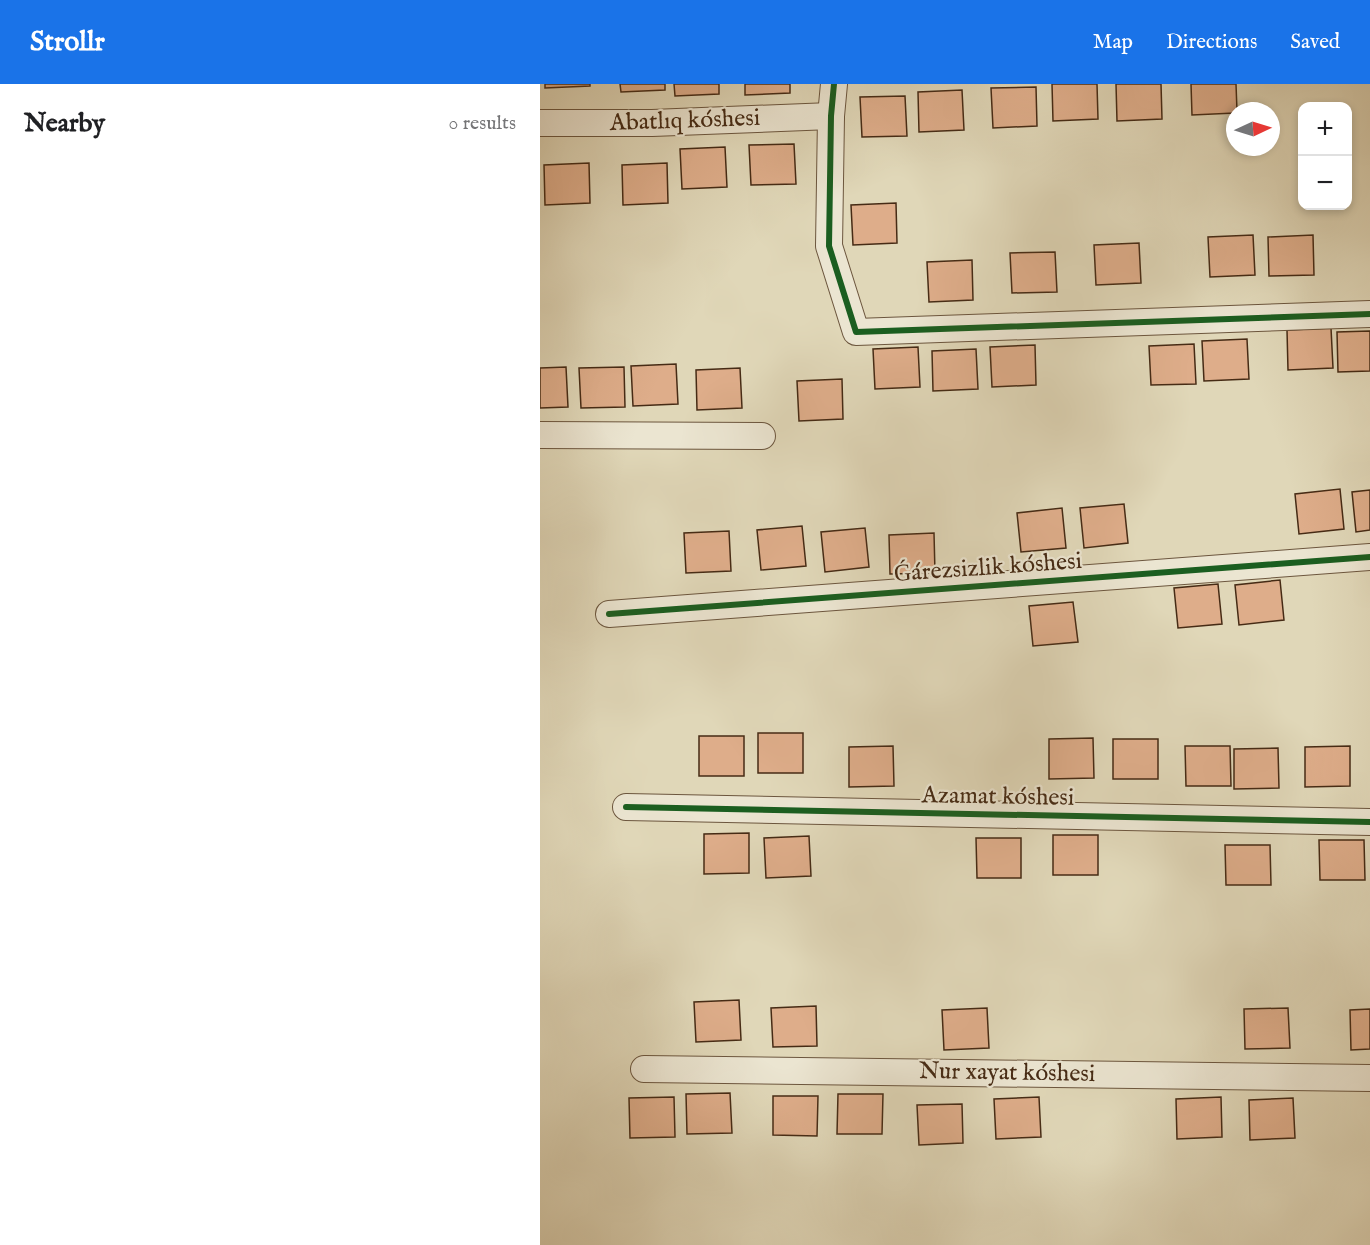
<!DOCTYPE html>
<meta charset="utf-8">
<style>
:root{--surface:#fff;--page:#f2f2f2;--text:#202124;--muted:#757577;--line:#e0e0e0;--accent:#1a73e8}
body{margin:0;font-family:"IM FELL English",serif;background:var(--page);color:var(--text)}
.controls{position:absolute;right:18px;top:18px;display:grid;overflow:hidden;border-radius:12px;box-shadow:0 3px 9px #0003}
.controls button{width:54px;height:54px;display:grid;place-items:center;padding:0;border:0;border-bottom:2px solid var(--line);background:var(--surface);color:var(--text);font:30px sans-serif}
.compass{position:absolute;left:686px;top:18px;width:54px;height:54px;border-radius:50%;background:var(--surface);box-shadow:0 3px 9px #0003;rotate:86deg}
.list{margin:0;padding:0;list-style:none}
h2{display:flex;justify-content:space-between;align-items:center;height:78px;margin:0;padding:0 24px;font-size:26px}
h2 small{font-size:20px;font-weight:400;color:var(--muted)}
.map{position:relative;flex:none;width:830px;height:1161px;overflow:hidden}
header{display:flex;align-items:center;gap:36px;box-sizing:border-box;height:84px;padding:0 30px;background:var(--accent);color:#fff}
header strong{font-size:28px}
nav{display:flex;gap:33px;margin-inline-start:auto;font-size:21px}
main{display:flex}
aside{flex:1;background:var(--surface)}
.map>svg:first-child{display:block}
</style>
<header>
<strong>Strollr</strong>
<nav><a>Map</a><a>Directions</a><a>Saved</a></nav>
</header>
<main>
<aside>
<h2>Nearby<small>0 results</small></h2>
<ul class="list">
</ul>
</aside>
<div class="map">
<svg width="830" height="1161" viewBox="0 0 830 1161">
<rect width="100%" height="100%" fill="#e0d7b8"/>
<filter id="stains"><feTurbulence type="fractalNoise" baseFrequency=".00333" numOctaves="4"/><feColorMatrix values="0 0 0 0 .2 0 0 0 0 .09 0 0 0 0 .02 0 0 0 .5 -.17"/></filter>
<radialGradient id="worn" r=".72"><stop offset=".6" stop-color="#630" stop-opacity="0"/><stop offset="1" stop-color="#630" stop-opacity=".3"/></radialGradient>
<g fill="#dead8a" stroke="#462b15" stroke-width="1.5">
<polygon points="5,0 50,0 50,2 5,4"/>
<polygon points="80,0 125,0 125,6 81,8"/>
<polygon points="134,0 179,0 179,10 135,12"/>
<polygon points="205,0 250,0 250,9 205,11"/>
<polygon points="512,0 557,0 558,35 513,37"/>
<polygon points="576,0 621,0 622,35 577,37"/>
<polygon points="651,0 696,0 697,27 695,29 652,31"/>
<polygon points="496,3 497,42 453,44 451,4"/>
<polygon points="422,6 424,46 379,48 378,8"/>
<polygon points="365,12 367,52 322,53 320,13"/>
<polygon points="254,60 256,100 211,101 209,61"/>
<polygon points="185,63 187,103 142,105 140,65"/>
<polygon points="49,79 50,119 5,121 4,81"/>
<polygon points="127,79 128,119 83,121 82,81"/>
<polygon points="356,119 357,159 313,161 311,121"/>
<polygon points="713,151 715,191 670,193 668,153"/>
<polygon points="773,151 774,191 729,192 728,153"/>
<polygon points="599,159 601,199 556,201 554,161"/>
<polygon points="515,168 517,208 472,209 470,169"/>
<polygon points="432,176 433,216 389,218 387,178"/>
<polygon points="791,244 793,284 748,286 747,246"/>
<polygon points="830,247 830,287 798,288 797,248"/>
<polygon points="707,255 709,295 664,297 662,257"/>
<polygon points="654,260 656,300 611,301 609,262"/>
<polygon points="495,261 496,301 452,303 450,263"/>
<polygon points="378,263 380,303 335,305 333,265"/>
<polygon points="436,265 438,305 393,307 392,267"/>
<polygon points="136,280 138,320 93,322 91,282"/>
<polygon points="26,283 28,323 0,324 0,284"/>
<polygon points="84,283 85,323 41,324 39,284"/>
<polygon points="200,284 202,324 157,326 156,286"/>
<polygon points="302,295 303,335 259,337 257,297"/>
<polygon points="800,405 804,445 759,450 755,410"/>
<polygon points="830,406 830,446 816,448 812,408"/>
<polygon points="584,420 588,459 544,464 540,424"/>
<polygon points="522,424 526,464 481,468 477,429"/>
<polygon points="262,442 266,482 221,486 217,446"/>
<polygon points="325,444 329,483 285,488 281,448"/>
<polygon points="189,447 191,487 146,489 144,449"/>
<polygon points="394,449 395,489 350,490 349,451"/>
<polygon points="740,496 744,536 699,541 695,501"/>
<polygon points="678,500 682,540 638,544 634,504"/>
<polygon points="533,518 538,558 493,562 489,522"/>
<rect x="218" y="649" width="45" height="40"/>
<rect x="159" y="652" width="45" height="40"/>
<polygon points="553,654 554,694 509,695 509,655"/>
<rect x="573" y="655" width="45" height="40"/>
<polygon points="353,662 354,702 309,703 309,663"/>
<polygon points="645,662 690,662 691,702 646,702"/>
<polygon points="810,662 810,702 765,703 765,663"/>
<polygon points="738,664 739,704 694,705 694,665"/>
<polygon points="209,749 209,789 164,790 164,750"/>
<rect x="513" y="751" width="45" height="40"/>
<polygon points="269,752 271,792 226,794 224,754"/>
<polygon points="436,754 481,754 481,794 437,794"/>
<polygon points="779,756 824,756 825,796 780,796"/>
<polygon points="685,761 730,761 731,801 686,801"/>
<polygon points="199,916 201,956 156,958 154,918"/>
<polygon points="276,922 277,962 233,963 231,924"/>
<polygon points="447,924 449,964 404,966 402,926"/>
<polygon points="748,924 750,964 705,965 704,925"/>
<polygon points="830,925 830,965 811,966 810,926"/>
<polygon points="190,1009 192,1049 147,1050 146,1010"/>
<polygon points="298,1010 343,1010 342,1050 297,1050"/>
<polygon points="233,1012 278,1012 277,1052 233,1051"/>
<polygon points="134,1013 135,1053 90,1054 89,1014"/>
<polygon points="499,1013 501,1053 456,1055 454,1015"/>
<polygon points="681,1013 682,1053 637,1055 636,1015"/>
<polygon points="753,1014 755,1054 710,1056 709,1016"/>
<polygon points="422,1020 423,1059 379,1061 377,1021"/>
</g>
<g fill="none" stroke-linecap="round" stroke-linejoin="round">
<g stroke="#6c563e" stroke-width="28">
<g id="street">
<polyline points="294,0 291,32 289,162 316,248 830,230"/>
<polyline points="0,39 112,39 291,32"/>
<polyline points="0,351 222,352"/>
<polyline points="69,530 830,473"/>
<polyline points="86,723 830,738"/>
<polyline points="104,985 830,994"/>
</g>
</g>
<use href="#street" stroke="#ebe5d1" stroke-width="26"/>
<g stroke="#ebe5d1" stroke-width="10">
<g id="cycleway">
<polyline points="294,0 291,32 289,162 316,248 830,230"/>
<polyline points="69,530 830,473"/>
<polyline points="86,723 830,738"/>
</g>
</g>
<use href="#cycleway" stroke="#1b5e20" stroke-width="6"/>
</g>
<g text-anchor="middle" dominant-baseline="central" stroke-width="4.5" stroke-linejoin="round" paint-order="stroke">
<g font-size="24" fill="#462b15" stroke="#ebe5d1">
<text transform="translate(145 37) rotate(-2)">Abatlıq kóshesi</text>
<text transform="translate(448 484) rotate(-4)">Ǵárezsizlik kóshesi</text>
<text transform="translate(458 713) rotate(1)">Azamat kóshesi</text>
<text transform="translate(467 989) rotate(1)">Nur xayat kóshesi</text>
</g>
</g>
<rect width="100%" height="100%" filter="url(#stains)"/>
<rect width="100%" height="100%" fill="url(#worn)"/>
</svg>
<div class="controls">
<button>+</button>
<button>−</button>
</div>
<svg class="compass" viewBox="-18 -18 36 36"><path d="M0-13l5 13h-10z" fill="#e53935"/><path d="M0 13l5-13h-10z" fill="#757577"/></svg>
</div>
</main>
